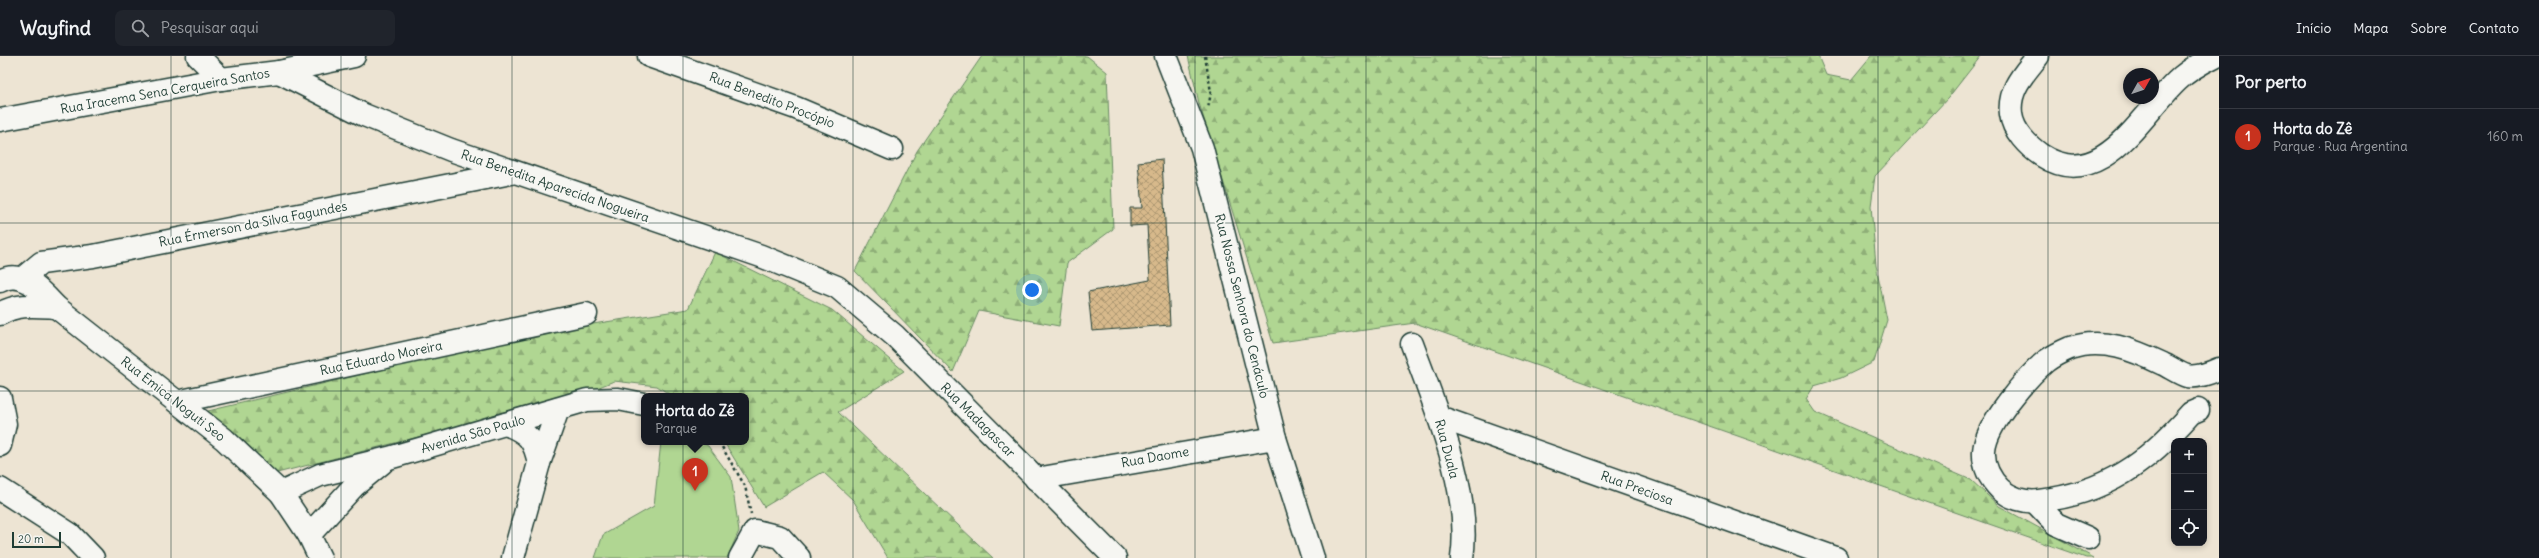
<!DOCTYPE html>
<html lang="pt">
<meta charset="utf-8">
<style>
:root{--surface:#171b24;--page:#20242c;--text:#f1f3f6;--muted:#9ea1a6;--line:#363941;--accent:#c8321e}
body{margin:0;font-family:Delius,sans-serif;background:var(--page);color:var(--text)}
.controls{position:absolute;right:12px;bottom:12px;display:grid;overflow:hidden;border-radius:8px;box-shadow:0 2px 6px #0003}
.controls button{width:36px;height:36px;display:grid;place-items:center;padding:0;border:0;border-bottom:1px solid var(--line);background:var(--surface);color:var(--text);font:20px sans-serif}
.compass{position:absolute;left:2123px;top:12px;width:36px;height:36px;border-radius:50%;background:var(--surface);box-shadow:0 2px 6px #0003;rotate:50deg}
.scale{position:absolute;left:12px;bottom:10px;width:49px;box-sizing:border-box;padding-left:4px;border:2px solid #1f3d34;border-top:0;font-size:11px;line-height:14px;white-space:nowrap;color:#1f3d34;-webkit-text-stroke:3px #f6f6f2;paint-order:stroke}
.you{position:absolute;left:1032px;top:234px;width:14px;height:14px;margin:-10px;border:3px solid #fff;border-radius:50%;background:#1a73e8;box-shadow:0 0 0 6px #1a73e833}
.badge{display:grid;place-items:center;width:26px;height:26px;border-radius:50%;background:var(--accent);color:#fff;font-size:13px;font-weight:700}
.pin{position:absolute;translate:-50% -33px;filter:drop-shadow(0 1px 2px #0008)}
.pin::after{content:'';position:absolute;top:21px;width:14px;height:12px;background:inherit;clip-path:polygon(0 0,100% 0,50% 100%)}
.popup{position:absolute;left:641px;top:337px;width:108px;height:52px;box-sizing:border-box;display:grid;place-content:center;border-radius:8px;background:var(--surface);filter:drop-shadow(0 1px 3px #0005);font-size:13px;white-space:nowrap;color:var(--muted)}
.popup b{font-size:15px;color:var(--text)}
.popup::after{content:'';position:absolute;left:50%;top:100%;margin-left:-8px;border:8px solid transparent;border-top-color:var(--surface)}
.list{margin:0;padding:0;list-style:none}
h2{display:flex;justify-content:space-between;align-items:center;height:52px;margin:0;padding:0 16px;font-size:17px}
h2 small{font-size:13px;font-weight:400;color:var(--muted)}
.list li{display:grid;grid-template-columns:26px 1fr auto;gap:12px;align-items:center;box-sizing:border-box;height:56px;padding:0 16px;border-top:1px solid var(--line)}
.list b{display:block;font-size:15px;white-space:nowrap}
.list p{margin:0;font-size:13px;white-space:nowrap;color:var(--muted)}
.list em{font-size:13px;font-style:normal;color:var(--muted)}
.icon{flex:none;width:22px;height:22px;fill:none;stroke:currentColor;stroke-width:2;stroke-linecap:round;stroke-linejoin:round}
.map{position:relative;flex:none;width:2219px;height:502px;overflow:hidden}
header{display:flex;align-items:center;gap:24px;box-sizing:border-box;height:56px;padding:0 20px;background:var(--surface);border-bottom:1px solid var(--line)}
header strong{font-size:19px}
nav{display:flex;gap:22px;margin-inline-start:auto;font-size:14px}
.search{width:280px;height:36px;background:var(--page);display:flex;align-items:center;gap:10px;box-sizing:border-box;padding:0 14px;border-radius:8px;color:var(--muted);font-size:15px}
main{display:flex}
aside{flex:1;background:var(--surface)}
.map>svg:first-child{display:block}
</style>
<header>
<strong>Wayfind</strong>
<div class="search"><svg class="icon" aria-label="search" viewBox="0 0 24 24"><circle cx="10" cy="10" r="6"/><path d="M15 15l6 6"/></svg>Pesquisar aqui</div>
<nav><a>Início</a><a>Mapa</a><a>Sobre</a><a>Contato</a></nav>
</header>
<main>
<div class="map">
<svg width="2219" height="502" viewBox="0 0 2219 502">
<defs>
<pattern id="forest-firs" width="22" height="20" patternUnits="userSpaceOnUse"><rect width="22" height="20" fill="#b0d692"/><path d="M5 1l3.5 6h-7zM16 11l3.5 6h-7z" fill="#8faf78"/></pattern>
<pattern id="building-cross-hatch" width="8" height="8" patternUnits="userSpaceOnUse"><rect width="8" height="8" fill="#d7b98b"/><path d="M0 0l8 8M0 8l8-8" fill="none" stroke="#ae9872"/></pattern>
</defs>
<rect width="100%" height="100%" fill="#ede4d3"/>
<filter id="ink" filterUnits="userSpaceOnUse"><feTurbulence type="fractalNoise" baseFrequency=".025" numOctaves="2"/><feDisplacementMap in="SourceGraphic" scale="8" xChannelSelector="R" yChannelSelector="G"/><feConvolveMatrix kernelMatrix="1 2 1 2 8 2 1 2 1" color-interpolation-filters="sRGB"/></filter>
<g filter="url(#ink)">
<g fill="url(#forest-firs)" stroke="#688a63">
<polygon points="982,0 1087,0 1107,16 1113,173 1067,207 1059,270 979,255 953,316 855,215 917,95"/>
<polygon points="1188,0 1818,0 1826,19 1851,24 1871,0 1981,0 1948,42 1875,120 1871,150 1876,209 1887,264 1874,306 1841,322 1814,330 1806,343 1815,356 1971,424 1999,450 2094,502 2086,502 1415,267 1273,287 1199,47"/>
<polygon points="715,196 832,254 904,315 838,356 993,502 888,502 853,444 823,416 764,451 724,386 746,386 746,340 672,340 657,330 614,325 572,342 277,417 208,355 536,277 688,253"/>
</g>
<polygon fill="#b0d692" stroke="#688a63" points="661,386 700,386 708,390 731,421 739,475 727,502 595,502 603,479 654,450"/>
<polygon fill="url(#building-cross-hatch)" stroke="#1f3d34" points="1162,103 1170,269 1092,275 1088,236 1150,224 1147,169 1130,170 1130,152 1142,152 1138,106"/>
<g fill="none" stroke-linecap="round" stroke-linejoin="round">
<g stroke="#1f3d34" stroke-width="25">
<g id="minor">
<polyline points="198,0 221,23"/>
<polyline points="649,0 796,52 892,93"/>
<polyline points="1166,0 1202,92 1275,382 1313,502"/>
<path d="M2038 0C2024 18 2008 33 2011 58 2013 75 2028 90 2041 99 2101 138 2140 60 2177 25 2188 14 2201 7 2215 0"/>
<polyline points="279,16 364,59 451,94 761,200 837,231 895,280 1115,502"/>
<polyline points="23,222 41,207 93,200 511,117"/>
<path d="M1412 288C1435 351 1472 436 1462 502"/>
<polyline points="177,346 586,258"/>
<path d="M2198 354 2191 357C2147 407 2106 437 2039 445 2025 447 2010 442 2000 433 1990 423 1983 410 1984 395 1986 368 2026 322 2046 305 2053 300 2063 295 2070 292 2102 281 2134 294 2163 308 2170 311 2179 318 2187 320 2197 322 2210 317 2219 313"/>
<polyline points="1439,361 1836,502"/>
<path d="M506 368C529 377 534 384 539 407"/>
<polyline points="1036,423 1275,382"/>
<polyline points="0,433 70,478 93,502"/>
<polyline points="281,437 320,419 389,402 587,344 618,343 644,348"/>
<polyline points="2035,446 2056,468 2088,482"/>
<polyline points="309,479 354,430 382,407"/>
<polyline points="513,502 539,407 558,353"/>
<polyline points="740,502 755,475 780,481 799,502"/>
</g>
</g>
<g stroke="#1f3d34" stroke-width="25">
<g id="major">
<polyline points="0,64 221,23 279,16 354,0"/>
<path d="M0 225C22 212 42 236 56 251L224 383 281 437 309 479 320 502"/>
<path d="M0 258C17 247 37 250 56 251"/>
<polyline points="0,342 5,368 0,389"/>
</g>
</g>
<g stroke="#1f3d34" stroke-width="2.5" stroke-dasharray="3 3" stroke-linecap="butt">
<polyline points="1205,0 1211,36 1208,53"/>
<polyline points="719,386 745,430 751,458"/>
</g>
<use href="#minor" stroke="#f6f6f2" stroke-width="22"/>
<use href="#major" stroke="#f6f6f2" stroke-width="22"/>
</g>
</g>
<path fill="none" stroke="#1f3d34" stroke-width="1" stroke-opacity="0.55" d="M171 0V502M341 0V502M512 0V502M683 0V502M853 0V502M1024 0V502M1195 0V502M1366 0V502M1536 0V502M1707 0V502M1878 0V502M2048 0V502M0 167H2219M0 335H2219"/>
<g text-anchor="middle" dominant-baseline="central" stroke-width="3.5" stroke-linejoin="round" paint-order="stroke">
<g font-size="13" fill="#1f3d34" stroke="#f6f6f2">
<text transform="translate(165 35) rotate(-10)">Rua Iracema Sena Cerqueira Santos</text>
<text transform="translate(772 44) rotate(21)">Rua Benedito Procópio</text>
<text transform="translate(555 130) rotate(19)">Rua Benedita Aparecida Nogueira</text>
<text transform="translate(253 168) rotate(-11)">Rua Érmerson da Silva Fagundes</text>
<text transform="translate(1242 250) rotate(76)">Rua Nossa Senhora do Cenáculo</text>
<text transform="translate(381 302) rotate(-12)">Rua Eduardo Moreira</text>
<text transform="translate(173 343) rotate(38)">Rua Emica Noguti Seo</text>
<text transform="translate(978 364) rotate(45)">Rua Madagascar</text>
<text transform="translate(473 378) rotate(-16)">Avenida São Paulo</text>
<text transform="translate(1447 393) rotate(75)">Rua Duala</text>
<text transform="translate(1155 401) rotate(-10)">Rua Daome</text>
<text transform="translate(1637 432) rotate(20)">Rua Preciosa</text>
</g>
</g>
</svg>
<div class="controls">
<button>+</button>
<button>−</button>
<button><svg class="icon" aria-label="locate" viewBox="0 0 24 24"><circle cx="12" cy="12" r="6"/><path d="M12 2v4M12 18v4M2 12h4M18 12h4"/></svg></button>
</div>
<svg class="compass" viewBox="-18 -18 36 36"><path d="M0-13l5 13h-10z" fill="#e53935"/><path d="M0 13l5-13h-10z" fill="#9ea1a6"/></svg>
<div class="scale">20 m</div>
<div class="you"></div>
<div class="pin badge" style="left:695px;top:435px">1</div>
<div class="popup"><b>Horta do Zê</b>Parque</div>
</div>
<aside>
<h2>Por perto<small></small></h2>
<ul class="list">
<li><span class="badge">1</span><div><b>Horta do Zê</b><p>Parque · Rua Argentina</p></div><em>160 m</em></li>
</ul>
</aside>
</main>
